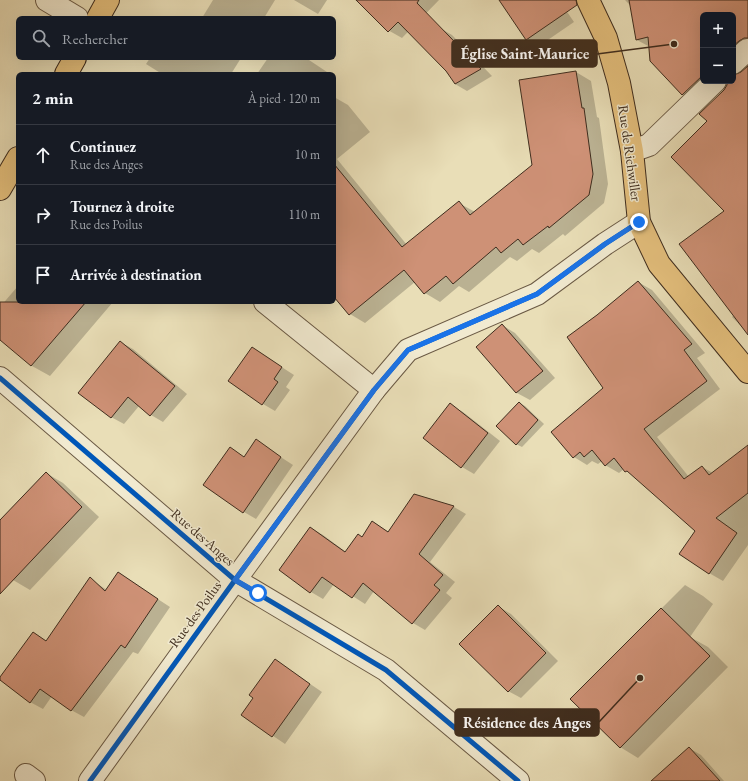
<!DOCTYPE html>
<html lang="fr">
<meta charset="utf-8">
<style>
:root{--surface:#171b24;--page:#20242c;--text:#f1f3f6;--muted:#9ea1a6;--line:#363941}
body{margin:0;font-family:"EB Garamond",serif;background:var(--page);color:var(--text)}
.controls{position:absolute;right:12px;top:12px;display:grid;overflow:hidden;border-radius:6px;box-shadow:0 4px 16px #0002}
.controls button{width:36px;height:36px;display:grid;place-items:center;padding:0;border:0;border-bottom:1px solid var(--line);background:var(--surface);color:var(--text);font:20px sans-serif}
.stop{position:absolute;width:12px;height:12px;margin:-9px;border:3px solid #1a73e8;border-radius:50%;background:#fff}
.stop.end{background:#1a73e8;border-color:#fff;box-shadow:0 1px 4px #0008}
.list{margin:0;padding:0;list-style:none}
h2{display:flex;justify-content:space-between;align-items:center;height:52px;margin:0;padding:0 16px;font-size:17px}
h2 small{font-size:13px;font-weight:400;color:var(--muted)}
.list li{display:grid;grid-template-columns:26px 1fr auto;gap:12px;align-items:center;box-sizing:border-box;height:60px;padding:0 16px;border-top:1px solid var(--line)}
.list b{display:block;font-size:15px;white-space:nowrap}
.list p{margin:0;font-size:13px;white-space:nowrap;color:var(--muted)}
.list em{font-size:13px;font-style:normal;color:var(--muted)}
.icon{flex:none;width:22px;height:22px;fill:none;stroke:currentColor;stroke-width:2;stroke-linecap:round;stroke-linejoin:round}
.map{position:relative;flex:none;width:748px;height:781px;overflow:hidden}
.search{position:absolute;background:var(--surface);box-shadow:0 4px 16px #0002;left:16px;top:16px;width:320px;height:44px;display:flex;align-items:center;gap:10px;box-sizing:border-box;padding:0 14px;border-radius:6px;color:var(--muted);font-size:15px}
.panel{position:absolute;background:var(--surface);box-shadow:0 4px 16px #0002;left:16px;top:72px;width:320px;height:232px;border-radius:6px}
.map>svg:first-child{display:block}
</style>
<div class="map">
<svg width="748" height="781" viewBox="0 0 748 781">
<rect width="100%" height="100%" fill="#e9deb7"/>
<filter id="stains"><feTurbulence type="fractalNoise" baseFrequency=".005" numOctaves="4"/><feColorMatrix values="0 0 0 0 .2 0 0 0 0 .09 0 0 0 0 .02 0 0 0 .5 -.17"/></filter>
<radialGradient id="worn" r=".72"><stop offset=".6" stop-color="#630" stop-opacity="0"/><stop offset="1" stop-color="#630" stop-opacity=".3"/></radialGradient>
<g fill="#0003">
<polygon points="213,0 275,0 264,18 202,18"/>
<polygon points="294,0 327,0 318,14"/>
<polygon points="355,0 439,0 402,38 386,29 361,4"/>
<polygon points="500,0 559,0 574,22 539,46 527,39"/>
<polygon points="625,0 748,0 748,57 738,69 738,75 748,68 748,333 732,317 734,315 726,211 725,90 728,85 728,81 733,81 733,15 703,15 703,81 700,104 683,95 651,61 650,47 637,40 631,6"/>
<polygon points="440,28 452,35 492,76 467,91 455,84"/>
<polygon points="150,58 241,58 231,74 162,74 146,64"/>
<polygon points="268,58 306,58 327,72 326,74 257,74"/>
<polygon points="576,72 591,81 597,117 599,118 608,184 604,203 565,236 563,234 539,253 532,249 517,261 510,257 469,292 459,286 440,302 425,293 415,282 365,323 350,314 334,295 334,97 348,105 370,132 337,159 407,245 459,203 475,212 533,165"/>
<polygon points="638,282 652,290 705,353 697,358 720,389 657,437 689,477 702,467 713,473 748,446 748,545 723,581 709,573 696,531 636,477 624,469 619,473 605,465 602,461 598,464 592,461 587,465 574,457 604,388 597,316"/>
<polygon points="18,286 18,302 113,302 50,376 32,366 0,338 0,307"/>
<polygon points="502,325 515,333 555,378 530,400 517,393 477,347"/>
<polygon points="120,342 133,349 187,394 163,422 151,415 139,406 124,424 111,417"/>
<polygon points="252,348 294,375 286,387 290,390 275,411 263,404"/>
<polygon points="519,403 525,406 544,424 522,447 516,444"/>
<polygon points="450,405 463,412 500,441 474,474 462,467"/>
<polygon points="256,441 293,465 256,519 244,512 245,458"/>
<polygon points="46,473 63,483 99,517 30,590 13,580 0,568 0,521"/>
<polygon points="415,495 454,507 466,514 430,562 455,582 446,593 452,598 425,630 413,623 374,591 365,604 334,584 323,599 311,592 280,570 311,528 323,535 346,552 362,537 373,522 389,532"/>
<polygon points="118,573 170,607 138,654 133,652 84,717 71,710 52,696 43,709 30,702 0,679 33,633 47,641 90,579 107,590"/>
<polygon points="685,585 703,596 713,604 690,637 708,647 728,667 638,758 620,747 571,699"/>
<polygon points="498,606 511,614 558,661 521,698 508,691"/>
<polygon points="275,660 322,692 285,744 242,715 255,698"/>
<polygon points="689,748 701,755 724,781 653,781"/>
</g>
<g fill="#ce9176" stroke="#3f2d1e">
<polygon points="356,0 419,0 417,3 481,69 455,84 446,71 398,22 388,32"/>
<polygon points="499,0 576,0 577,5 526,40"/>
<polygon points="629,0 748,0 748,38 744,38 739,41 733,46 733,15 703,15 703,75 682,95 650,61 648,37 636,40"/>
<polygon points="748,66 748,335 679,244 724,211 671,157 707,121 699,114 724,90 727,85 727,81 733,81 733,75 741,72"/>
<polygon points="576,71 582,108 584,108 593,174 589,195 549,228 548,226 523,245 518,239 501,253 496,247 453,284 446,276 424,294 404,270 349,315 334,297 334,164 402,247 459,201 470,215 532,165 519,80"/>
<polygon points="638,281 692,344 684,350 707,381 644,429 684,479 702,466 709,475 748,445 748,493 716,518 737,533 709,574 679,554 695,531 627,471 625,472 614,458 605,466 592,450 584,457 580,452 573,458 551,432 603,388 567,337 597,315"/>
<polygon points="0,302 86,302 31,366 0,340"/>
<polygon points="502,324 543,371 516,393 476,347"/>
<polygon points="120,341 175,386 150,416 128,397 111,418 78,393"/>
<polygon points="252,347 282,367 274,379 278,382 262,405 228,381"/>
<polygon points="519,402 538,420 516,445 496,426"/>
<polygon points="450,403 488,433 461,468 423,438"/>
<polygon points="256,439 281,457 243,513 203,485 230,447 244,457"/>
<polygon points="46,472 82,507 0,594 0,520"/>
<polygon points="414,494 454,506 419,554 443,575 434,585 440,590 412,624 363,583 352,598 322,577 310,593 279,570 310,527 345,552 358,534 362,537 372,521 388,532"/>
<polygon points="118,572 158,599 125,648 121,645 71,711 40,689 30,703 0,680 0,677 33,632 46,641 90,577 105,591"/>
<polygon points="498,605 546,653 508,692 459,644"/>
<polygon points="661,608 710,656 620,748 570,699"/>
<polygon points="275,659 310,684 272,737 241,715 253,698 249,695"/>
<polygon points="689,747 720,781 651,781"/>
</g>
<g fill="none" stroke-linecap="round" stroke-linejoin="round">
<g stroke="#6a5944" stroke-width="24">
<g id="minor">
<polyline points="47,0 77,18"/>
<polyline points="733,63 747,50 748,51"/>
<polyline points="632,151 649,145 715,81"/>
<polyline points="265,302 374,390"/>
<polyline points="0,378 235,580 386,670 518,781"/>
<polyline points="26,775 34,781"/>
<polyline points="90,781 235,580 374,390 408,350 537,294 605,244 639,222"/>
</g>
</g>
<g stroke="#3f2d1e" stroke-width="24">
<g id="major">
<polyline points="588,0 606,38 619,83 632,151 639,222 659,264 748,372"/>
<polyline points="98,18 108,0"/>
<polyline points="66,74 75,58"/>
<polyline points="0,189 18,158"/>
</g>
</g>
<use href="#minor" stroke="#f1ead0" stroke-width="22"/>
<use href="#major" stroke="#e4bf7c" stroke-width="22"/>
<g stroke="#f1ead0" stroke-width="8">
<g id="cycleway">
<polyline points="0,378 235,580 386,670 518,781"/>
<polyline points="90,781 235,580 374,390 408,350 537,294 605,244 639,222"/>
</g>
</g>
<use href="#cycleway" stroke="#0057b8" stroke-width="5"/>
</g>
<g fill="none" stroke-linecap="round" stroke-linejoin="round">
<polyline stroke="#1a73e8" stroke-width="5" points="258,593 235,580 374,390 408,350 537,294 605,244 639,222"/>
</g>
<g text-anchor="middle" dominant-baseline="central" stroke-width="3" stroke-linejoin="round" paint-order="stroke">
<g font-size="14" fill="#3f2d1e" stroke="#f1ead0">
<text transform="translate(630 153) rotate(82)">Rue de Richwiller</text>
<text transform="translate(203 537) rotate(41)">Rue des Anges</text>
<text transform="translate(195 614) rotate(-54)">Rue des Poilus</text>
</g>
</g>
<path fill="none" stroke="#3f2d1e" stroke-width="1.5" d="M674 44L597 54M640 678L599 722"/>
<g fill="#3f2d1e" stroke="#f1ead0" stroke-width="1.5">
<circle cx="674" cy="44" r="4"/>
<circle cx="640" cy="678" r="4"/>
</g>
<g fill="#3f2d1e" stroke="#3f2d1e" stroke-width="1.5">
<rect x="452" y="40" width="145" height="27" rx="4"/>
<rect x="455" y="709" width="144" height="27" rx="4"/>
</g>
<g font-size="15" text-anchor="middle" font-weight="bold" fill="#fff">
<text x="525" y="59">Église Saint-Maurice</text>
<text x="527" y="728">Résidence des Anges</text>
</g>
<rect width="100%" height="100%" filter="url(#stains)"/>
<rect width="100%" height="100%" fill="url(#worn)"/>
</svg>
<div class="controls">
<button>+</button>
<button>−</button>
</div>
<div class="stop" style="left:258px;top:593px"></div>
<div class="stop end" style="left:639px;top:222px"></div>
<div class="search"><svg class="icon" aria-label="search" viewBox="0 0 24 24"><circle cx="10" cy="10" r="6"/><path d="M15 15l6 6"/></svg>Rechercher</div>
<section class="panel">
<h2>2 min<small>À pied · 120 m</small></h2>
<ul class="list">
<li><svg class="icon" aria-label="ahead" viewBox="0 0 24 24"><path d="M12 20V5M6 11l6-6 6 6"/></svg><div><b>Continuez</b><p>Rue des Anges</p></div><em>10 m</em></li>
<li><svg class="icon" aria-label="right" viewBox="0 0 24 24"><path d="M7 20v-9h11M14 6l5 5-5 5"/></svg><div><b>Tournez à droite</b><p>Rue des Poilus</p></div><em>110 m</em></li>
<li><svg class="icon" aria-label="arrive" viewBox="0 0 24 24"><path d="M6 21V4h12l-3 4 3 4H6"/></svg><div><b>Arrivée à destination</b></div></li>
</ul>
</section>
</div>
